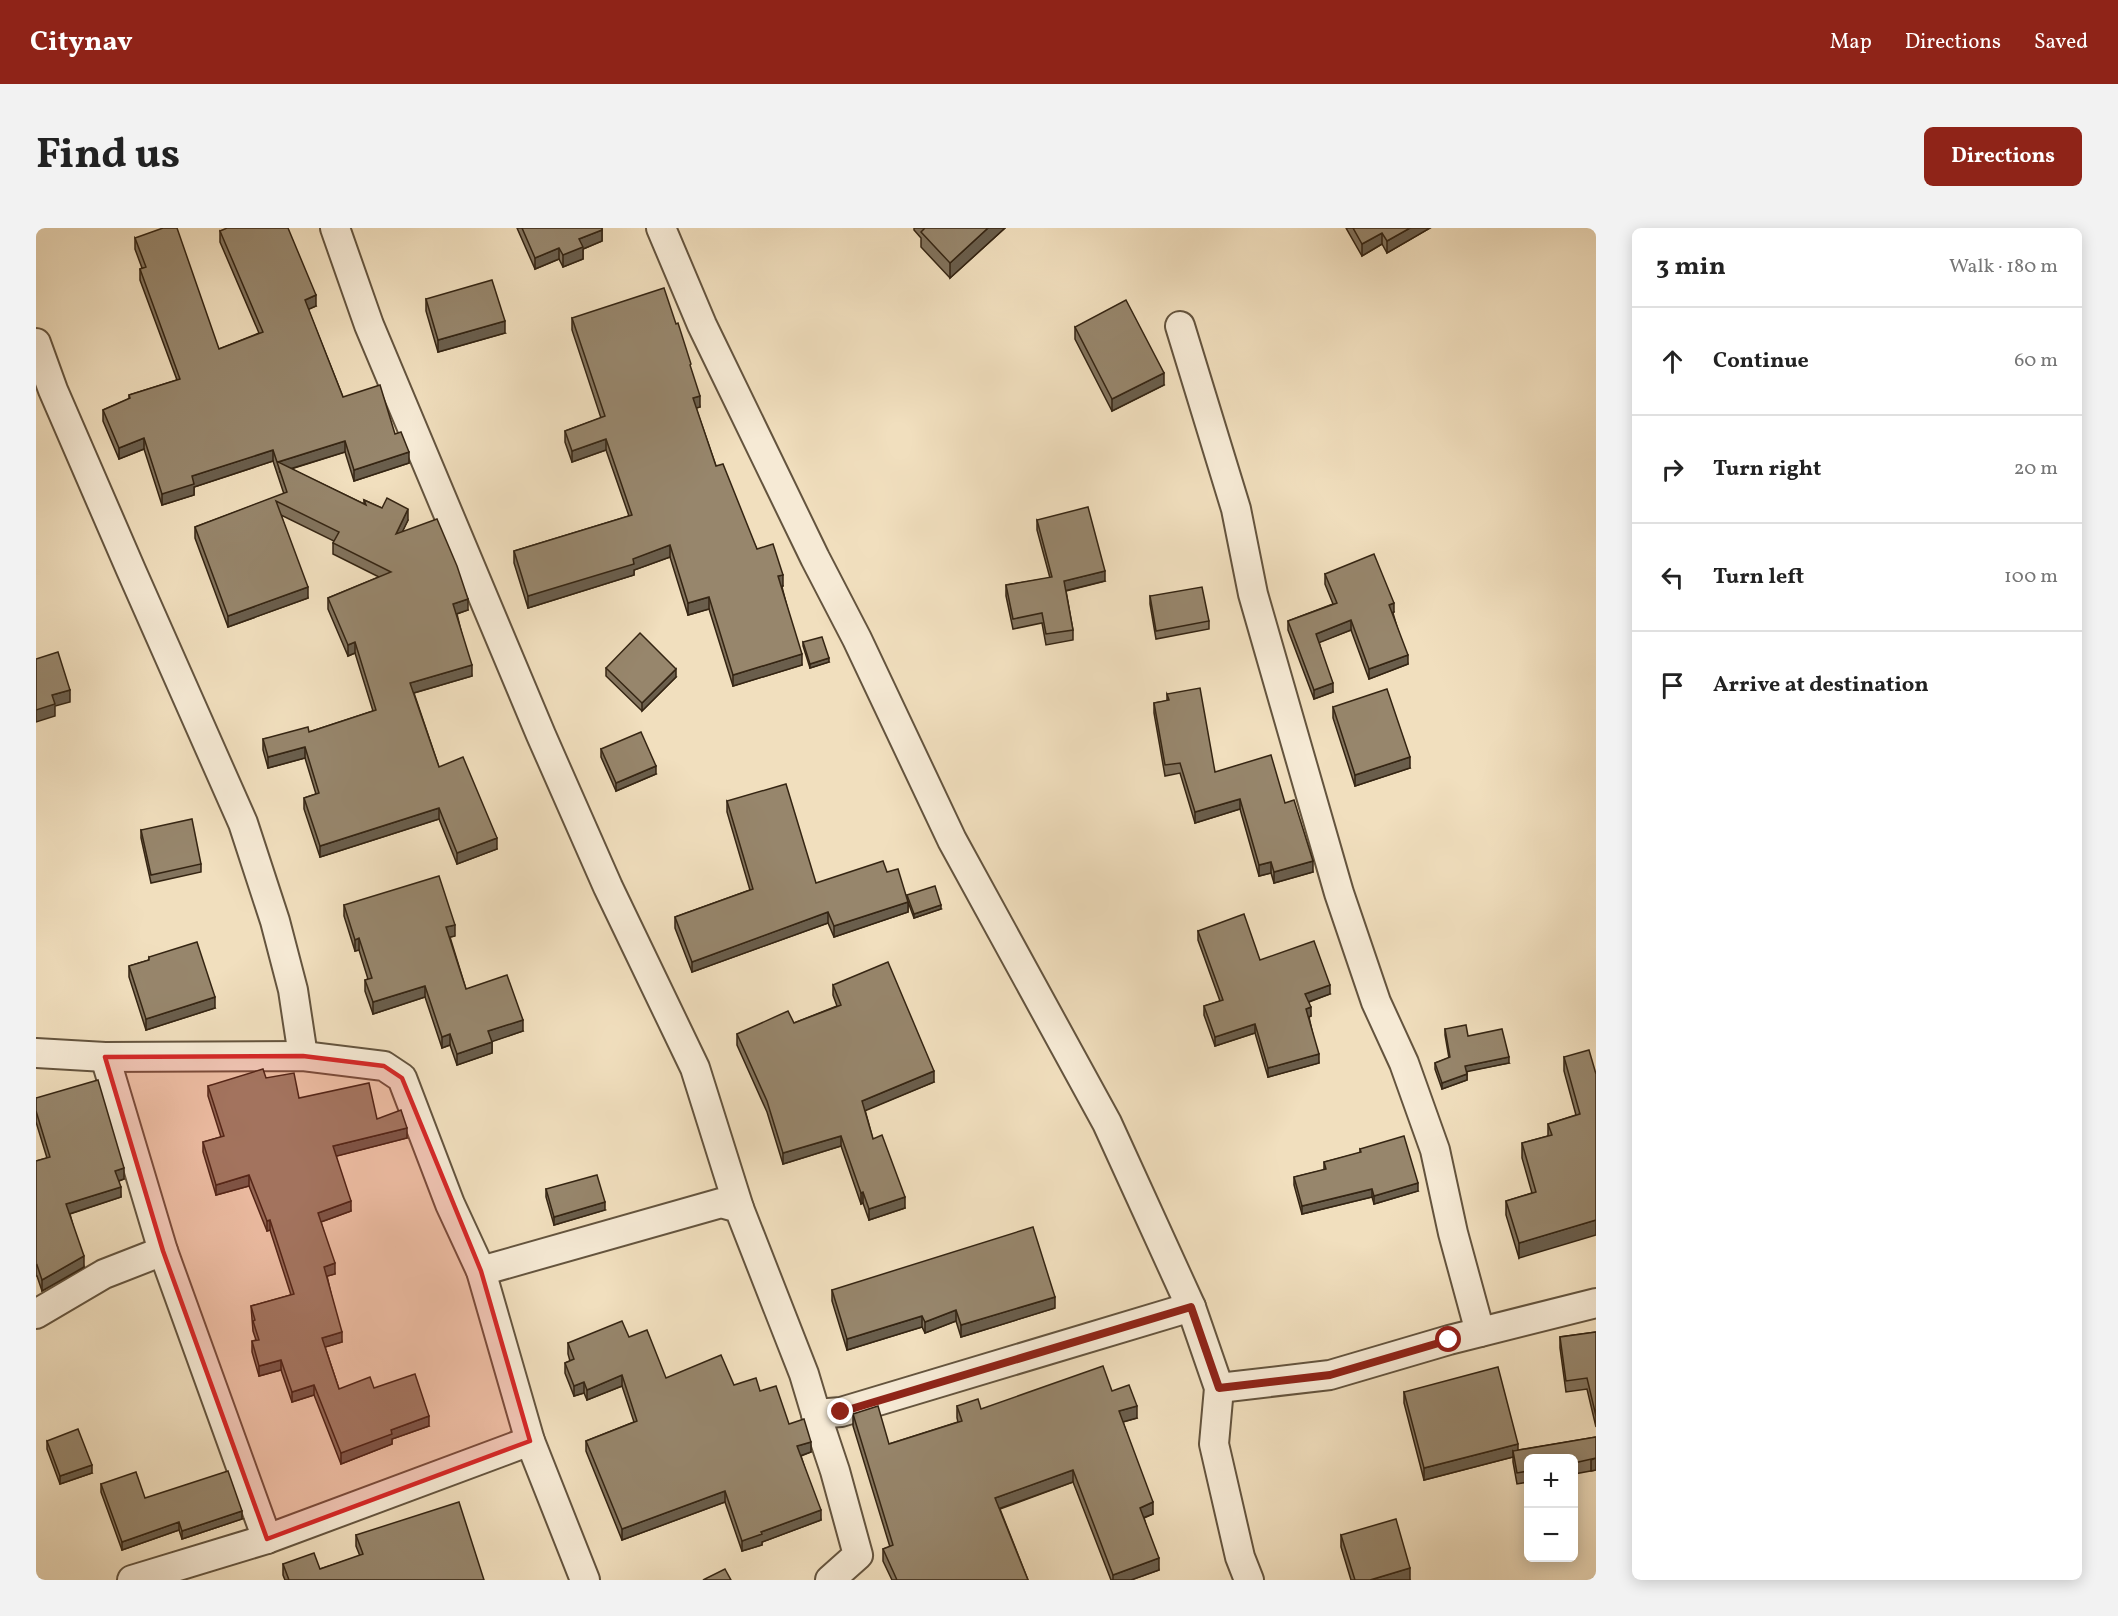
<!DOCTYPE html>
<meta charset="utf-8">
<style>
:root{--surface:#fff;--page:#f2f2f2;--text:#222;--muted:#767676;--line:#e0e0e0;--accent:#8f2418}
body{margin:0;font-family:Vollkorn,serif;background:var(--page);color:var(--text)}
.controls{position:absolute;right:18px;bottom:18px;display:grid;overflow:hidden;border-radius:9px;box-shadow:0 3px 15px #0003}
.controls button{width:54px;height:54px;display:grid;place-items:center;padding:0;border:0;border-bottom:2px solid var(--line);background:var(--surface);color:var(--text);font:30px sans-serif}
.stop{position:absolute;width:18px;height:18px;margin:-14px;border:4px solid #8f2418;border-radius:50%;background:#fff}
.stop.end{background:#8f2418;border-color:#fff;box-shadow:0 2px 6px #0008}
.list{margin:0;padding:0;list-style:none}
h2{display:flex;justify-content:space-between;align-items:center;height:78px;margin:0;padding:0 24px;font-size:26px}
h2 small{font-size:20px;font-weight:400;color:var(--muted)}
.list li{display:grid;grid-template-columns:39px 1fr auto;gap:18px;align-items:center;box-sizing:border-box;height:108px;padding:0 24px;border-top:2px solid var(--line)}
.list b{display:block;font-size:22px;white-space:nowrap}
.list em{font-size:20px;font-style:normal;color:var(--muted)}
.icon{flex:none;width:33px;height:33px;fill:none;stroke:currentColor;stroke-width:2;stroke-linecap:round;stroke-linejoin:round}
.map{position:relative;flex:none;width:1560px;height:1352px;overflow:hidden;border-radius:9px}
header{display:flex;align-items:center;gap:36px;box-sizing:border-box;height:84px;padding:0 30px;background:var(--accent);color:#fff}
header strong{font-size:28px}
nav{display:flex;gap:33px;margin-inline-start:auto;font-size:21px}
.intro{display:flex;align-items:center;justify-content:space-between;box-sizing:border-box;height:144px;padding:0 36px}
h1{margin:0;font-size:42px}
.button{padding:15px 27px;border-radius:9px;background:var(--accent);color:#fff;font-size:21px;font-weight:700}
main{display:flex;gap:36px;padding:0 36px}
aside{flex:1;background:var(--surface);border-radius:9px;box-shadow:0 3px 15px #0003}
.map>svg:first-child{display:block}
</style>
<header>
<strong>Citynav</strong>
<nav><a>Map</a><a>Directions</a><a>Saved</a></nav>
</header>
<div class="intro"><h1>Find us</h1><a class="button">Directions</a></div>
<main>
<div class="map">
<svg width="1560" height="1352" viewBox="0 0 1560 1352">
<rect width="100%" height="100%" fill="#f1dfbe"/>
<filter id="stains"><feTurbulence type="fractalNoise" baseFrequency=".00333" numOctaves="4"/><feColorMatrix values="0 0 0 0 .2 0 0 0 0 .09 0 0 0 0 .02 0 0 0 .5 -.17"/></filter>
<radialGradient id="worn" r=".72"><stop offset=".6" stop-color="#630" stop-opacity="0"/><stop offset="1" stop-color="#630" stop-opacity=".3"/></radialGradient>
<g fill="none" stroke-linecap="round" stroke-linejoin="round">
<g stroke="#64543e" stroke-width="32">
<g id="minor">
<polyline points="299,0 333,97 505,507 572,659 659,840 703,980"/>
<polyline points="625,0 666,97 779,330 821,411 916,612 1071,895 1155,1079 1183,1160 1178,1216 1204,1329 1213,1352"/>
<polyline points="1144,98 1200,281 1217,366 1303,665 1340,774 1368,835 1399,922 1417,1005 1444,1104"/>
<polyline points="0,115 17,162 95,342 207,595 239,693 257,762 267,828"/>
<polyline points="0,825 69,829 267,828 348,838 366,850 414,976 445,1043 494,1213 549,1352"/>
<polyline points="69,829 127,1023 231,1311"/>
<polyline points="445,1043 685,975 703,980 768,1146 780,1186 805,1184 1155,1079"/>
<polyline points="0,1086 68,1046 127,1023"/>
<polyline points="1183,1160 1294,1147 1413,1112 1560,1075"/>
<polyline points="780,1186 799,1243 822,1327 794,1352"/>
<polyline points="96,1352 231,1311 494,1213"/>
</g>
</g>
<use href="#minor" stroke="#f6ead5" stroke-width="28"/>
</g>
<g fill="#82735d" stroke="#352513" stroke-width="1.5">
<polygon points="481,0 566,0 566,13 547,21 547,31 527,39 523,31 499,41"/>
<polygon points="878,0 969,0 914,50 885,19 885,10 878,2"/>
<polygon points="1310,0 1394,0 1351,25 1346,16 1326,28"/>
<polygon points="184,3 280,78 272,81 307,169 359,206 373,235 318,253 309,224 255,241 328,276 328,272 372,292 366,304 432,382 421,386 436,448 378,465 403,539 461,621 421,636 403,591 284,629 268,581 268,570 280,566 269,530 232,540 227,522 227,511 273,504 337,483 319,425 312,428 292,381 292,370 343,349 297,326 297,315 298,313 245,287 272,370 192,399 159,310 159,299 248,266 237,233 158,259 158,267 126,277 108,221 83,231 67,193 67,182 93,171 93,167 141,152 104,52 104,41 106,40 99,21 99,10 183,121 223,105 184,14"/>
<polygon points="390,71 469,105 402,124 390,83"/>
<polygon points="536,90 655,142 664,179 660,180 680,238 721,321 747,358 746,359 766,437 697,458 673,381 652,387 634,329 598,342 598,347 492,380 478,335 478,323 593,288 570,222 536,234 529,214 529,203 565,190 536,102"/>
<polygon points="1039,99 1128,157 1076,183 1039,111"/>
<polygon points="1001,292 1069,353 1030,363 1037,402 1037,412 1010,417 1006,395 977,401 970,368 970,357 1014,350 1001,302"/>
<polygon points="1289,346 1358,384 1357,385 1372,436 1333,451 1315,402 1283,414 1297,464 1278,471 1252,402 1252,393 1297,376 1289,356"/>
<polygon points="1114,368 1173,393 1173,401 1120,411 1114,376"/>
<polygon points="767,414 793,434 774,440 767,418"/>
<polygon points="570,440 640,449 606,483 570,448"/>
<polygon points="1131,466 1179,544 1249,575 1277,644 1238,655 1235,645 1223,648 1204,581 1159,595 1144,545 1129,548 1118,485 1118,475 1131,473"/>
<polygon points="1297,479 1374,540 1319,558 1297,490"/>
<polygon points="565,521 620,546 580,563 565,529"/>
<polygon points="691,573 780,655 851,644 871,671 871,667 905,681 878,690 872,674 872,684 798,709 792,695 656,744 639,700 639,689 714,662 691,584"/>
<polygon points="105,602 165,636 165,644 115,655 105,610"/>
<polygon points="308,677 419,708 414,709 430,761 487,803 456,813 456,825 421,837 414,817 406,820 389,769 337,786 329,763 329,752 332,751 323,722 319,723 308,688"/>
<polygon points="1162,703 1294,766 1273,774 1275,788 1273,789 1283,835 1232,849 1219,805 1179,818 1168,787 1168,778 1184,773 1162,712"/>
<polygon points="113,729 179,780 110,802 93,749 93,738 113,732"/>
<polygon points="797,757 898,854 829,882 837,911 869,980 833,992 827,975 825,976 805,918 747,936 731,884 701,817 701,806 758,795 801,778 797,767"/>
<polygon points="1409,801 1432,808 1473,835 1431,843 1431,852 1406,861 1399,841 1399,835 1413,830 1409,807"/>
<polygon points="1528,829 1560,846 1483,1030 1470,987 1470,973 1496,965 1486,930 1486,915 1512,908 1512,896 1540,887 1528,843"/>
<polygon points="230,850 263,870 341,891 371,910 300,928 315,983 285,994 299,1046 291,1048 306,1114 289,1119 303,1161 338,1160 393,1198 356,1211 356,1216 305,1236 278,1167 256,1174 245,1142 223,1148 216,1124 216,1113 220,1112 217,1103 215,1078 255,1067 234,1002 231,1003 213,958 180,967 167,924 167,914 185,909 172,868 172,858"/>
<polygon points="0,870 88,951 83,953 85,969 34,986 48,1039 6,1063 1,1048 0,1048 0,933 11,930 0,894"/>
<polygon points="1324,921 1382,963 1338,976 1336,969 1266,986 1258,957 1258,949 1288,942 1288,934 1324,925"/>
<polygon points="510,961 569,982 518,997 510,969"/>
<polygon points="796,1062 1019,1080 925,1109 920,1093 889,1105 886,1099 811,1122 796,1073"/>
<polygon points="1560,1104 1560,1199 1551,1161 1530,1164 1524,1120 1524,1109"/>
<polygon points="593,1109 630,1150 698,1157 724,1163 753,1196 775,1224 765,1228 785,1292 726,1314 726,1317 706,1323 689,1274 586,1312 550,1223 550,1213 598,1194 586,1158 551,1172 548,1165 538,1168 529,1145 529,1135 534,1133 532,1126 532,1115"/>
<polygon points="1076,1163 1101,1190 1087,1194 1117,1286 1108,1290 1123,1342 1095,1352 1075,1352 1037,1254 964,1281 992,1352 856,1352 847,1333 847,1321 854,1319 817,1198 817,1186 853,1216 922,1194 921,1190 921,1178 945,1181"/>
<polygon points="1368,1164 1482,1222 1560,1209 1560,1242 1538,1246 1538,1230 1492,1230 1492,1254 1481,1256 1477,1234 1477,1229 1388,1252 1368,1175"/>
<polygon points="11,1213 56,1245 24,1256 11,1221"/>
<polygon points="65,1256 109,1270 206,1291 146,1311 143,1302 86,1322 65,1264"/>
<polygon points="320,1307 448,1352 249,1352 247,1347 247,1336 284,1341 324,1328 320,1318"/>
<polygon points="1305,1307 1374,1352 1315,1352 1305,1319"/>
</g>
<g fill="#6a5e4c" stroke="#352513" stroke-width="1.5">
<polygon points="952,0 969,0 914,50 914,35"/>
<polygon points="1374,0 1394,0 1351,25 1351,13"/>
<polygon points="566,2 566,13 547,21 547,31 527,39 527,27 543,11"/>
<polygon points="1346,5 1346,16 1326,28 1326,16"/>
<polygon points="523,20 523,31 499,41 499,30"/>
<polygon points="280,67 280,78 269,83 269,72"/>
<polygon points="469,93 469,105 402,124 402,112"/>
<polygon points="1128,145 1128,157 1076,183 1076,171"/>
<polygon points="664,168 664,179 657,181 657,170"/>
<polygon points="108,210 108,221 83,231 83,220"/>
<polygon points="570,211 570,222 536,234 536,223"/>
<polygon points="309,213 309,224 244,244 242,234"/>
<polygon points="237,222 237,233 158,259 158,267 126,277 126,266 156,248"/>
<polygon points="373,224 373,235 318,253 318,242"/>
<polygon points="372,281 372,292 360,317 360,306"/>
<polygon points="634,317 634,329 598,342 598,347 492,380 492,368"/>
<polygon points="1069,343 1069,353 1028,363 1028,353"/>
<polygon points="747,347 747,358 742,360 742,348"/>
<polygon points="272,359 272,370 192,399 192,388"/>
<polygon points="673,369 673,381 652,387 652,375"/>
<polygon points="432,371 432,382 417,387 417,376"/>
<polygon points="1358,375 1358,384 1353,386 1353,377"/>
<polygon points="1315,392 1315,402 1280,416 1280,406"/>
<polygon points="319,414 319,425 312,428 312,417"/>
<polygon points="766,426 766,437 697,458 697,447"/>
<polygon points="1372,427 1372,436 1333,451 1333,441"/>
<polygon points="793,430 793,434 774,440 774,436"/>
<polygon points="436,437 436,448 374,466 374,455"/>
<polygon points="640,441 640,449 606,483 606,475"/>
<polygon points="1297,455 1297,464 1278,471 1278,462"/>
<polygon points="34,462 34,474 19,478 19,488 0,494 0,482 16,467"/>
<polygon points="269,519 269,530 232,540 232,529"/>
<polygon points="1374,529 1374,540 1319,558 1319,547"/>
<polygon points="620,538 620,546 580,563 580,555"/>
<polygon points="1204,571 1204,581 1159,595 1159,584"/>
<polygon points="403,580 403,591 284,629 284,618"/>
<polygon points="461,610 461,621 421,636 421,625"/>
<polygon points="1277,633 1277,644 1238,655 1238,644"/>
<polygon points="1235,634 1235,645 1223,648 1223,637"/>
<polygon points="872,674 872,684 798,709 798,698"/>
<polygon points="905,677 905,681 878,690 878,686"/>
<polygon points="792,684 792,695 656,744 656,734"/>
<polygon points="419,697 419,708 410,710 410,699"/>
<polygon points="323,710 323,722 319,723 319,712"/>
<polygon points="1294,757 1294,766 1269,775 1269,766"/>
<polygon points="389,758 389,769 337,786 337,774"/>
<polygon points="179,769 179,780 110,802 110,791"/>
<polygon points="1275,779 1275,788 1270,790 1270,781"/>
<polygon points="487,792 487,803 452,815 452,803"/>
<polygon points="1219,796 1219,805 1179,818 1179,809"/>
<polygon points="414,806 414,817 406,820 406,809"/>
<polygon points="456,814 456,825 421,837 421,826"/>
<polygon points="1283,826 1283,835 1232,849 1232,840"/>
<polygon points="1473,829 1473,835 1429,844 1429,838"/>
<polygon points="898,843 898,854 826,884 826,873"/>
<polygon points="1431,846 1431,852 1406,861 1406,855"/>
<polygon points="371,900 371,910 297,929 297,918"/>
<polygon points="805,908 805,918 747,936 747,925"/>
<polygon points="88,940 88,951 79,954 79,943"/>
<polygon points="213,947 213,958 180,967 180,957"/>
<polygon points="1382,955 1382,963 1338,976 1338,968"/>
<polygon points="85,959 85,969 30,987 30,976"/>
<polygon points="1336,961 1336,969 1266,986 1266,978"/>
<polygon points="827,964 827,975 825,976 825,965"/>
<polygon points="869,969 869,980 833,992 833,981"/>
<polygon points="315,973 315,983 282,995 282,985"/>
<polygon points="569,974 569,982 518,997 518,989"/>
<polygon points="234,992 234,1002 231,1003 231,993"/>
<polygon points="1560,992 1560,1007 1483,1030 1483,1015"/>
<polygon points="48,1028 48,1039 6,1063 6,1052"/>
<polygon points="299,1035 299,1046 288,1049 288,1039"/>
<polygon points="1019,1069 1019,1080 925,1109 925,1097"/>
<polygon points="920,1082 920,1093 889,1105 889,1094"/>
<polygon points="886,1088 886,1099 811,1122 811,1111"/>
<polygon points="306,1104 306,1114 286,1120 286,1110"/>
<polygon points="245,1132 245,1142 223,1148 223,1138"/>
<polygon points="586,1147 586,1158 551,1172 551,1162"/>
<polygon points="548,1154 548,1165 538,1168 538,1158"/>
<polygon points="278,1157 278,1167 256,1174 256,1164"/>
<polygon points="1101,1178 1101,1190 1083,1195 1083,1183"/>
<polygon points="393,1188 393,1198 356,1211 356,1216 305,1236 305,1225 355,1202"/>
<polygon points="775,1214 775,1224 761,1229 761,1218"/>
<polygon points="1482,1216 1482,1228 1477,1223 1477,1229 1388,1252 1388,1240"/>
<polygon points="1560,1230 1560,1242 1555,1243 1555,1232"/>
<polygon points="56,1237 56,1245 24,1256 24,1248"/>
<polygon points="1037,1242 1037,1254 959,1282 959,1270"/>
<polygon points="689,1263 689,1274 586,1312 586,1301"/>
<polygon points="1117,1274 1117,1286 1104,1291 1104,1280"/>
<polygon points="785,1282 785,1292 726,1314 726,1317 706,1323 706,1313 725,1304"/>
<polygon points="206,1283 206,1291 146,1311 146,1303"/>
<polygon points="143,1294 143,1302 86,1322 86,1314"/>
<polygon points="1123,1330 1123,1342 1095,1352 1077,1352 1077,1347"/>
<polygon points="1374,1340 1374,1352 1334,1352"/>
</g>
<g fill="#97866c" stroke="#352513" stroke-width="1.5">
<polygon points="127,0 141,0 183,121 227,104 184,3 191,0 252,0 280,67 269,72 307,169 344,157 359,206 365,204 373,224 318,242 309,213 242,234 330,277 328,272 346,280 351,270 372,281 360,306 401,291 421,338 432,371 417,376 436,437 374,455 403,539 427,529 461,610 421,625 403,580 284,618 268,570 283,565 269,519 232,529 227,511 272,499 273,504 340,482 319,414 312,417 292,370 355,344 297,315 303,304 240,273 272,359 192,388 159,299 251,264 237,222 156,248 158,256 126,266 108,210 83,220 67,182 94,170 93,167 144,151 104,41 110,39 99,10"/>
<polygon points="486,0 566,0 566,2 543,11 547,19 527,27 523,20 499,30"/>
<polygon points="889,0 952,0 914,35 885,4"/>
<polygon points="1317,0 1374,0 1351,13 1346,5 1326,16"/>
<polygon points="456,52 469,93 402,112 390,71"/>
<polygon points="628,60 640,96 642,95 655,136 654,137 664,168 657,170 680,238 687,236 721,321 737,316 747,347 742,348 766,426 697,447 673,369 652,375 634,317 597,331 598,336 492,368 478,323 596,287 570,211 536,223 529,203 569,188 536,90"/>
<polygon points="1090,72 1128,145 1076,171 1039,99"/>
<polygon points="1052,279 1069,343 1028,353 1037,402 1010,406 1006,385 977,391 970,357 1016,349 1001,292"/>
<polygon points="1338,326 1358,375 1353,377 1372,427 1333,441 1315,392 1280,406 1297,455 1278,462 1252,393 1301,375 1289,346"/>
<polygon points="1166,359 1173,393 1120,403 1114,368"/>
<polygon points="604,405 640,441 606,475 570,440"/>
<polygon points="786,409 793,430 774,436 767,414"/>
<polygon points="22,424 34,462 16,467 19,476 0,482 0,431"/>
<polygon points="1164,460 1179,544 1235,527 1249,575 1258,572 1277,633 1238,644 1235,634 1223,637 1204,571 1159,584 1144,535 1129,537 1118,475 1133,472 1131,466"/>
<polygon points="1351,461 1374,529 1319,547 1297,479"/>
<polygon points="605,504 620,538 580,555 565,521"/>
<polygon points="750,556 780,655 847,633 851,644 862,641 872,674 798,698 792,684 656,734 639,689 717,661 691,573"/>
<polygon points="156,591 165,636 115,647 105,602"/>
<polygon points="403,648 419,697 410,699 430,761 471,747 487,792 452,803 456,814 421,826 414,806 406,809 389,758 337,774 329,752 336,750 323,710 319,712 308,677"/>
<polygon points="899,658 905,677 878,686 871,667"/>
<polygon points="1208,686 1224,732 1278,713 1294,757 1269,766 1275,779 1270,781 1283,826 1232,840 1219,796 1179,809 1168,778 1187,772 1162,703"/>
<polygon points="161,714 179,769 110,791 93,738 113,732 113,729"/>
<polygon points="852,734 898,843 826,873 837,911 846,907 869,969 833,981 827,964 825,965 805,908 747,925 731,873 701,806 752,783 758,795 805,777 797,757"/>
<polygon points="1430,797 1432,808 1466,801 1473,829 1429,838 1431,846 1406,855 1399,835 1414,829 1409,801"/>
<polygon points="1553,822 1560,846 1560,992 1483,1015 1470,973 1500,964 1486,915 1516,907 1512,896 1544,886 1528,829"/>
<polygon points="227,841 230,850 258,845 263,870 333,855 341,891 365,882 371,900 297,918 315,973 282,985 299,1035 288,1039 306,1104 286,1110 303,1161 334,1149 338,1160 379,1146 393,1188 355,1202 356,1206 305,1225 278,1157 256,1164 245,1132 223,1138 216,1113 223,1112 217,1093 219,1092 215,1078 258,1066 234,992 231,993 213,947 180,957 167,914 188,908 172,858"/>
<polygon points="62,852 88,940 79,943 85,959 30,976 48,1028 6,1052 1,1037 0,1038 0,933 14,929 0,883 0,870"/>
<polygon points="1368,908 1382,955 1338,968 1336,961 1266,978 1258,949 1290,941 1288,934 1325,924 1324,921"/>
<polygon points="561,947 569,974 518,989 510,961"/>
<polygon points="997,999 1019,1069 925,1097 920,1082 889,1094 886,1088 811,1111 796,1062"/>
<polygon points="586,1093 593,1109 611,1102 630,1150 685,1127 698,1157 720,1150 724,1163 740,1158 753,1196 768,1191 775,1214 761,1218 785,1282 725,1304 726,1306 706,1313 689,1263 586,1301 550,1213 601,1193 586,1147 551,1162 548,1154 538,1158 529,1135 538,1131 532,1115"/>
<polygon points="1560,1104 1560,1188 1551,1150 1530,1153 1524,1109"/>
<polygon points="1067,1138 1076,1163 1093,1157 1101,1178 1083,1183 1117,1274 1104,1280 1123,1330 1077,1347 1037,1242 959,1270 992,1352 861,1352 847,1321 857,1317 817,1186 842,1178 853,1216 926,1193 921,1178 942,1171 945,1181"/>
<polygon points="1462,1139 1482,1216 1388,1240 1368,1164"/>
<polygon points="42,1201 56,1237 24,1248 11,1213"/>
<polygon points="1560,1209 1560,1230 1538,1235 1538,1230 1492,1230 1492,1243 1481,1245 1477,1223"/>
<polygon points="192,1243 206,1283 146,1303 143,1294 86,1314 65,1256 100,1244 109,1270"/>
<polygon points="423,1274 448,1352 253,1352 247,1336 278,1325 284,1341 327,1326 320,1307"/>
<polygon points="1360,1291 1374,1340 1334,1352 1319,1352 1305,1307"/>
<polygon points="689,1341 695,1352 667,1352"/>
</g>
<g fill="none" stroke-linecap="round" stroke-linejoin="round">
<polyline stroke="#8f2418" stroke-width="8" points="805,1184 1155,1079 1183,1160 1294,1147 1413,1112"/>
</g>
<path fill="#d62828" fill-opacity="0.2" stroke="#d62828" stroke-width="4.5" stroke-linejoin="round" d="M267 828 348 838 366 850 445 1043 494 1213 231 1311 127 1023 69 829Z"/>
<rect width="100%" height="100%" filter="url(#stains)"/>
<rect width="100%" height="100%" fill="url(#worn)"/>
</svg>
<div class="controls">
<button>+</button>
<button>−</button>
</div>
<div class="stop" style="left:1413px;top:1112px"></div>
<div class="stop end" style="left:805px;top:1184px"></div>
</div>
<aside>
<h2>3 min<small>Walk · 180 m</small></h2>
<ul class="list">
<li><svg class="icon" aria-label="ahead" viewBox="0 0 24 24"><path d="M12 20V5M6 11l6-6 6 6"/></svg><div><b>Continue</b></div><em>60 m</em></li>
<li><svg class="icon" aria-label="right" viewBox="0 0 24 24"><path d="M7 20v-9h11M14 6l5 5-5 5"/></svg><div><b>Turn right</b></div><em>20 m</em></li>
<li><svg class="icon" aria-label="left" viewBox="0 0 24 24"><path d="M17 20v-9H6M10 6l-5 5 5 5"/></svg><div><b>Turn left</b></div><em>100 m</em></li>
<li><svg class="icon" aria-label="arrive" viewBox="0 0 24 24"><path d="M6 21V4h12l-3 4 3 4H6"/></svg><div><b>Arrive at destination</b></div></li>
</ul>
</aside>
</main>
